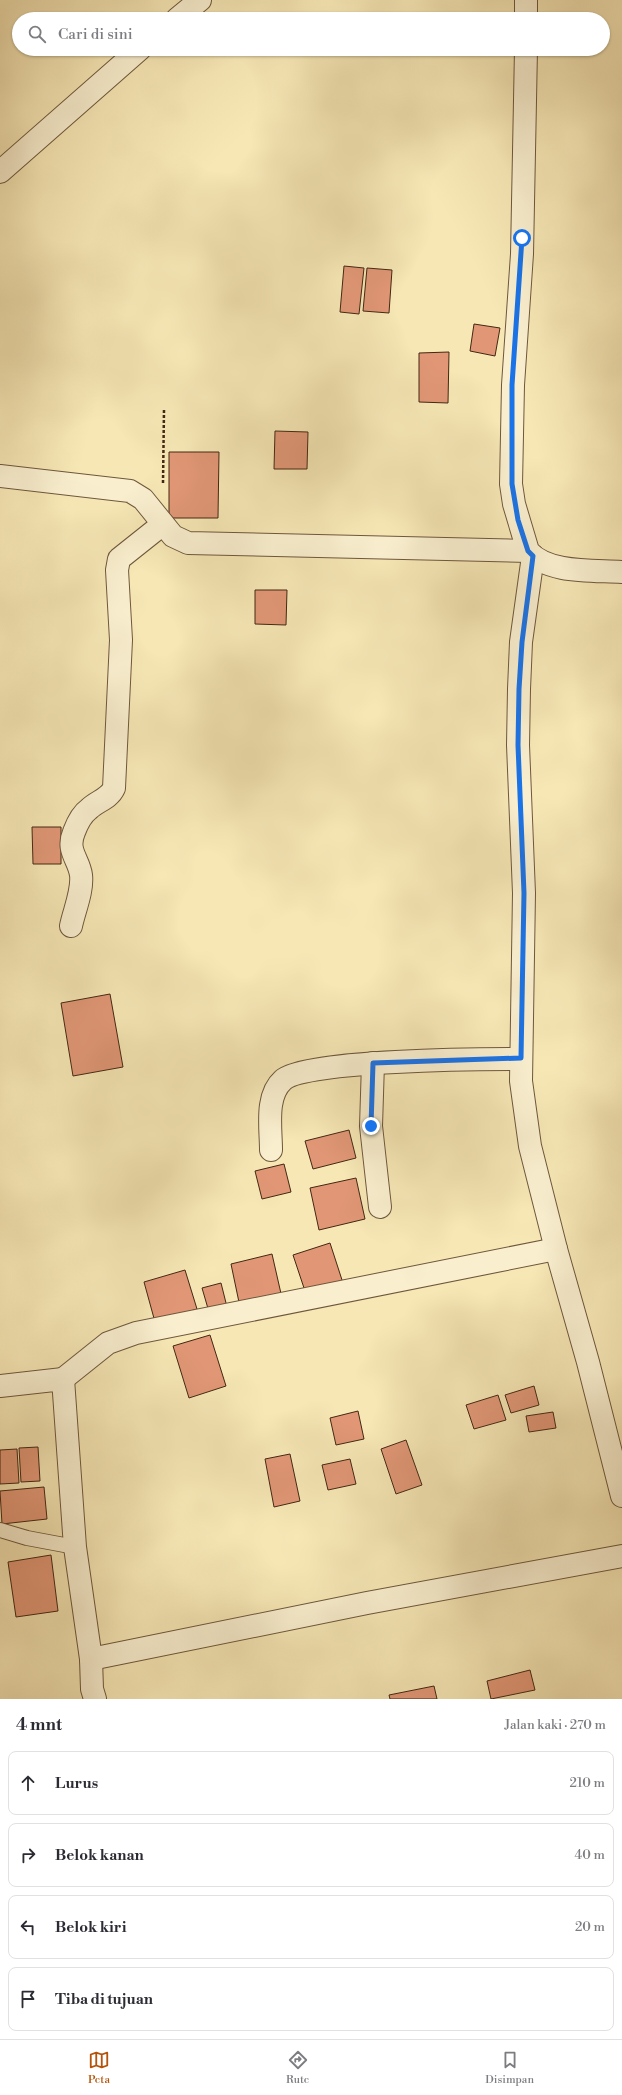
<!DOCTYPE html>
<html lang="id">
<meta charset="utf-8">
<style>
:root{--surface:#fff;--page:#f2f2f3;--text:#2b2b33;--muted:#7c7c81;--line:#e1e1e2;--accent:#b45309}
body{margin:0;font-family:"Libre Bodoni",serif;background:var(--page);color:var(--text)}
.stop{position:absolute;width:12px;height:12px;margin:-9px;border:3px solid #1a73e8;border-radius:50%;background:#fff}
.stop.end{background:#1a73e8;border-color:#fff;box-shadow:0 1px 4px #0008}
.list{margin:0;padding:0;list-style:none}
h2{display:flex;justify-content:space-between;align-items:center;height:52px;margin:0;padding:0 16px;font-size:17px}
h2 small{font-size:13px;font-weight:400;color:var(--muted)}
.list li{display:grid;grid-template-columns:26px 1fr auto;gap:12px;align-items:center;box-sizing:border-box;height:64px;margin:0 8px 8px;padding:0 8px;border:1px solid var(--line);border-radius:8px}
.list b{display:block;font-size:15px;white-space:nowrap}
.list em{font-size:13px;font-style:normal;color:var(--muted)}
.icon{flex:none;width:22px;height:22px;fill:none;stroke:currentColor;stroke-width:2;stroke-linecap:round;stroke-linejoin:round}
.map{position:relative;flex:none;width:622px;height:1699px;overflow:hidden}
.search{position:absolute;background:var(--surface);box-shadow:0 1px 3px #0004;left:12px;right:12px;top:12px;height:44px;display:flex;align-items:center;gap:10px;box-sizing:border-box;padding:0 14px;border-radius:22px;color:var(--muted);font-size:15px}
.sheet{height:340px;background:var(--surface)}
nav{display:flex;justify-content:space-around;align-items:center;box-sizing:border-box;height:56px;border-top:1px solid var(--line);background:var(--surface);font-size:11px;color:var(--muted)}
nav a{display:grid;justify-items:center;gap:2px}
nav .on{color:var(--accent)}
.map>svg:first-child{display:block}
</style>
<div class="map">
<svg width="622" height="1699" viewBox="0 0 622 1699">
<rect width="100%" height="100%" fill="#f6e7b5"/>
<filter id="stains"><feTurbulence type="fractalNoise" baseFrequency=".005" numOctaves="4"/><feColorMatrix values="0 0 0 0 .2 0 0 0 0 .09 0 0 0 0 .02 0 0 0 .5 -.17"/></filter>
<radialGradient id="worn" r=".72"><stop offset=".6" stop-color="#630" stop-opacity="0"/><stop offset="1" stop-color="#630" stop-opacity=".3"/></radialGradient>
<g fill="#e19776" stroke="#422713">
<polygon points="344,266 364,268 359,314 340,312"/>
<polygon points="367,268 392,270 389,313 363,311"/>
<polygon points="474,324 500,328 495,356 470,351"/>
<polygon points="449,352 448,403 419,402 419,353"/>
<polygon points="275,431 308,432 307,469 274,469"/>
<polygon points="169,452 219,452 218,518 169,518"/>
<polygon points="255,590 287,590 286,625 255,624"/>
<polygon points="32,827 61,827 61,864 33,864"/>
<polygon points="110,994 123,1067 73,1076 61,1003"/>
<polygon points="349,1130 356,1158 313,1169 305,1141"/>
<polygon points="284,1164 291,1192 262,1199 255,1171"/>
<polygon points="356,1178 365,1219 319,1230 310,1188"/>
<polygon points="330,1243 343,1283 306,1294 293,1255"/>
<polygon points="272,1254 282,1298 240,1307 231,1264"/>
<polygon points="185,1270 197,1309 155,1322 144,1282"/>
<polygon points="221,1283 227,1307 209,1312 202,1288"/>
<polygon points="210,1335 226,1386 189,1398 173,1346"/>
<polygon points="534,1386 539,1405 511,1413 505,1395"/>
<polygon points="498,1395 506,1420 474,1429 466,1405"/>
<polygon points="358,1411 364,1439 336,1445 330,1418"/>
<polygon points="553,1412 556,1428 529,1432 526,1416"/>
<polygon points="406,1440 422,1485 396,1494 381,1449"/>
<polygon points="38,1447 40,1481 21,1482 19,1448"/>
<polygon points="17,1449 19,1483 0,1484 0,1450"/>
<polygon points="290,1454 300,1501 274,1507 265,1459"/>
<polygon points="350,1459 356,1484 328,1490 322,1465"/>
<polygon points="44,1487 47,1519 2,1524 0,1491"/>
<polygon points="51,1555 58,1611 16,1617 8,1562"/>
<polygon points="530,1670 535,1690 491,1699 487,1681"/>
<polygon points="434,1686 437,1699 390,1699 389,1695"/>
</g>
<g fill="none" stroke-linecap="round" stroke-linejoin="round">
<g stroke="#6f573c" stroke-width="16">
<polyline id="lane" points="0,1530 27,1538 75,1547"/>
</g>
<g stroke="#6f573c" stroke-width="24">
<g id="street">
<polyline points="177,19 200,0"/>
<polyline points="526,19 526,0"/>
<path d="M526 49 522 254 513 385 511 484 514 504 528 551C548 574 594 570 622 572"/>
<polyline points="0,172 140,49"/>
<polyline points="0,476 130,491 143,499 173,536 188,543 528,551"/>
<polyline points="533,556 521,642 519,689 518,745 524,893 521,1081 530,1146 556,1249 588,1362 622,1496"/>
<path d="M71 926C74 911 83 891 81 875 79 859 66 851 74 832 77 824 82 814 89 809 97 801 109 799 114 788L121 640 117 570 119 559 163 524"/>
<polyline points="373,1063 371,1126 380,1207"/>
<path d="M271 1150C271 1128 265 1096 283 1080 304 1060 483 1059 521 1059"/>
<polyline points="63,1379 108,1343 136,1333 556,1249"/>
<polyline points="0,1386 63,1379 75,1547 91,1659 367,1603 622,1556"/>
<polyline points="91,1659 92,1689 95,1699"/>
</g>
</g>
<polyline stroke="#422713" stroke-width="2.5" stroke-dasharray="3 2" stroke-linecap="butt" points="163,483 164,410"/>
<use href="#lane" stroke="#f9efcf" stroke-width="14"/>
<use href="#street" stroke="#f9efcf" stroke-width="22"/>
</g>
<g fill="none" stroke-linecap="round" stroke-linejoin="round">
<polyline stroke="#1a73e8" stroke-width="5" points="371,1126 373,1063 521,1058 524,893 518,745 519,689 522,642 533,556 528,551 518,520 512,484 512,385 522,238"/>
</g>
<rect width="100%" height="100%" filter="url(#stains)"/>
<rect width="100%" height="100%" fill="url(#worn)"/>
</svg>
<div class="stop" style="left:522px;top:238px"></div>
<div class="stop end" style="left:371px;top:1126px"></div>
<div class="search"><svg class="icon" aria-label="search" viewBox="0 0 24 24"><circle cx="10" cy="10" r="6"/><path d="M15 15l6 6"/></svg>Cari di sini</div>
</div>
<section class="sheet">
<h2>4 mnt<small>Jalan kaki · 270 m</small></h2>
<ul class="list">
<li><svg class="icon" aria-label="ahead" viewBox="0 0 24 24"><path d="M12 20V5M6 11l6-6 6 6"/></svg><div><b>Lurus</b></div><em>210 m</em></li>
<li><svg class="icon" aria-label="right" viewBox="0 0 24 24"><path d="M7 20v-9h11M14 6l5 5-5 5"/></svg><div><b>Belok kanan</b></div><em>40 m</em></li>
<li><svg class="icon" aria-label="left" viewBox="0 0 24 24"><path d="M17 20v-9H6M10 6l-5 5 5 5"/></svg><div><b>Belok kiri</b></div><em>20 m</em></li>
<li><svg class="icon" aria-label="arrive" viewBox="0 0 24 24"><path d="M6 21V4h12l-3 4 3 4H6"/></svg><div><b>Tiba di tujuan</b></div></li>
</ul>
</section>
<nav>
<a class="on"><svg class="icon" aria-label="map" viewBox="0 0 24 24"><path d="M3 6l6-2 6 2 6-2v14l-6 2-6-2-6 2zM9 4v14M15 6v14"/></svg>Peta</a>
<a><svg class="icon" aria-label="directions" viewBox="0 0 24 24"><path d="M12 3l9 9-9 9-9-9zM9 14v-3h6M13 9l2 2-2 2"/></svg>Rute</a>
<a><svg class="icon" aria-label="saved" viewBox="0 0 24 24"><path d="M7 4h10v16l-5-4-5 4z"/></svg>Disimpan</a>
</nav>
